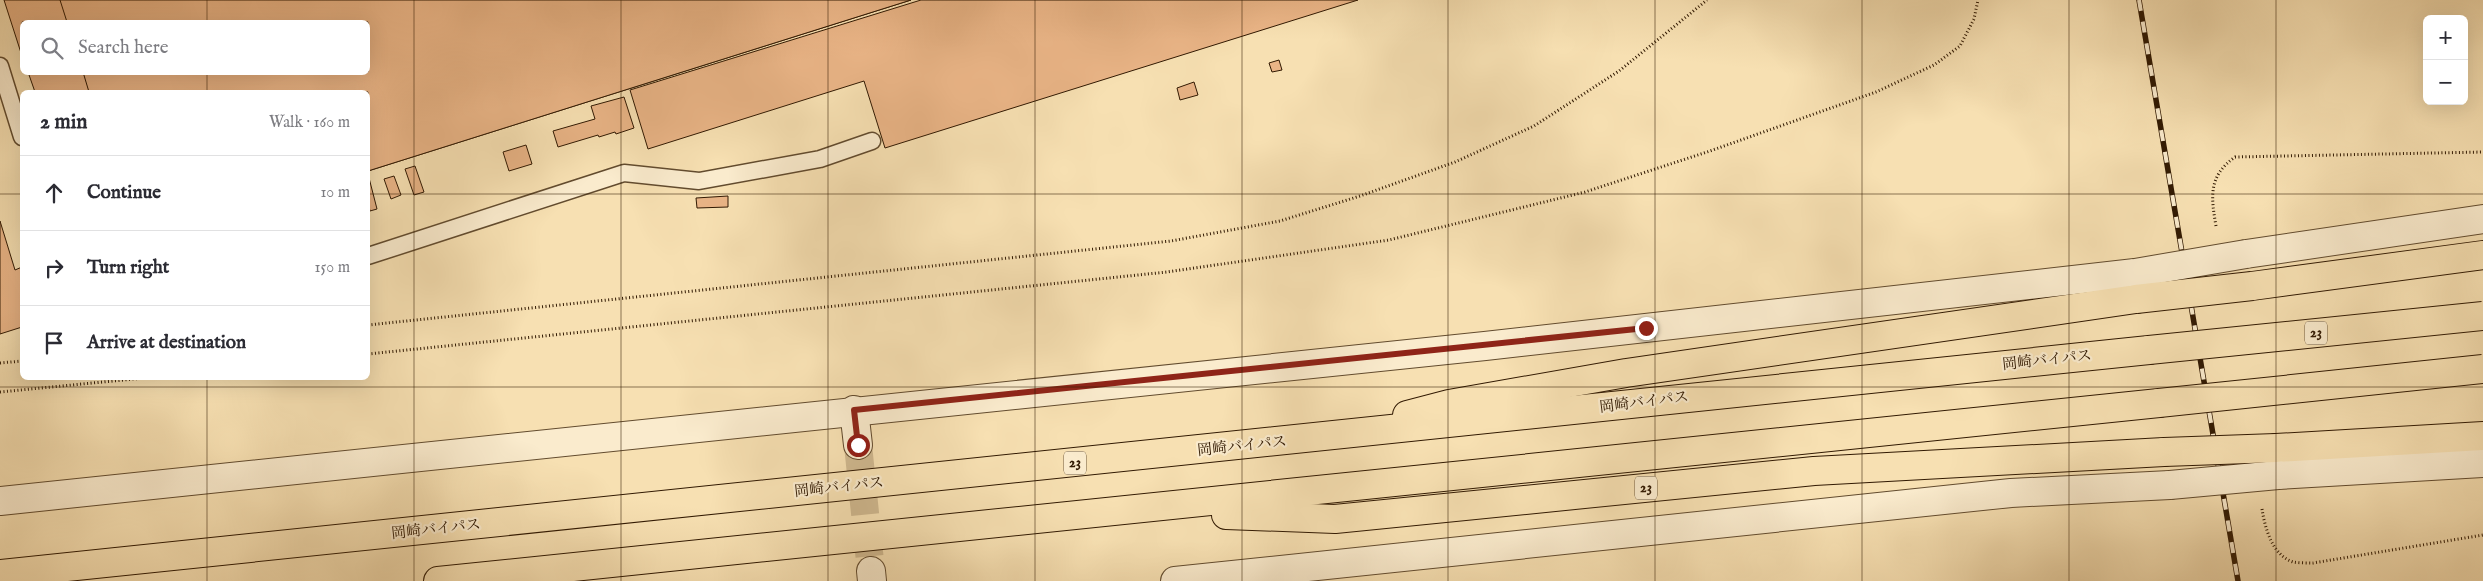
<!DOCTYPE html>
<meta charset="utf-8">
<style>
:root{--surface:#fff;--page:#f2f2f3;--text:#2b2b33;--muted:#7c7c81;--line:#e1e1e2}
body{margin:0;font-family:"IM FELL English","Noto Serif JP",serif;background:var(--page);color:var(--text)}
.controls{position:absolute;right:15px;top:15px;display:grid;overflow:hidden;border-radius:8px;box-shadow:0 5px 20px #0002}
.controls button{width:45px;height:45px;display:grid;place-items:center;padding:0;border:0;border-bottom:1px solid var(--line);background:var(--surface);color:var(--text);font:25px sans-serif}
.stop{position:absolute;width:15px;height:15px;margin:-11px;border:4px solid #8f2418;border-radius:50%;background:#fff}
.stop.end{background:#8f2418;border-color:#fff;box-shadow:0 1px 5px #0008}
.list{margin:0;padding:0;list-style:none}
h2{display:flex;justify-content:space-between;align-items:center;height:65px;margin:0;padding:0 20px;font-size:21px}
h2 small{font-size:16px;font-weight:400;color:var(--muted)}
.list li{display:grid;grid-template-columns:32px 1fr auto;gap:15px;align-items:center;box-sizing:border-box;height:75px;padding:0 20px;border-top:1px solid var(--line)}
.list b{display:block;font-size:19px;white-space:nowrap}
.list em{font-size:16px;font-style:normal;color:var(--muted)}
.icon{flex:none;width:28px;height:28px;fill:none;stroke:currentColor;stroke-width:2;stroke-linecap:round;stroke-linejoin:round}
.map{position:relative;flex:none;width:2483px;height:581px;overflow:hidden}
.search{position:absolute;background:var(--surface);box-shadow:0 5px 20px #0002;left:20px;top:20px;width:350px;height:55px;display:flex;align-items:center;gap:12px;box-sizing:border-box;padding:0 18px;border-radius:8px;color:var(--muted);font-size:19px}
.panel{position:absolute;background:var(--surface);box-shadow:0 5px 20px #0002;left:20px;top:90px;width:350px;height:290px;border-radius:8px}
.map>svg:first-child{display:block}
</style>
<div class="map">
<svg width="2483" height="581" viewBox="0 0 2483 581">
<rect width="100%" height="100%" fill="#f7e0b2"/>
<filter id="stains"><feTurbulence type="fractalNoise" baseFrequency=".004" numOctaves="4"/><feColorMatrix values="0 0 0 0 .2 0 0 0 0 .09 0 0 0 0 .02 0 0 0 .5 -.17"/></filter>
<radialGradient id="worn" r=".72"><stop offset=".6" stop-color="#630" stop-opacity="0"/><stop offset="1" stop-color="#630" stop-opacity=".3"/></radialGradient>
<g fill="#e9b486" stroke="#311902">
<polygon points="4,0 911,0 368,171 368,92 35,92 28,72 368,72 368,22 22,22 22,56"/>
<polygon points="60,0 911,0 368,171 368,92 89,92 83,72 368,72 368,22 67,22"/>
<polygon points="921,0 1358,0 885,148 864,81 648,149 630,90"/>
<polygon points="1279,60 1282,70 1272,72 1269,63"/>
<polygon points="1194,82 1198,95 1180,100 1177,88"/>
<polygon points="624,97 634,128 616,134 615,132 599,137 598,135 558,147 553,131 595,119 591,106"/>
<polygon points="526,145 532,164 509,171 503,152"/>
<polygon points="415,166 424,192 414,195 405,169"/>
<polygon points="368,174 377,209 370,211 368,202"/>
<polygon points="394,176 401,195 391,199 384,179"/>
<polygon points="728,196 728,207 697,208 696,198"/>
<polygon points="0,221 15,270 22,267 22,327 0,334"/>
</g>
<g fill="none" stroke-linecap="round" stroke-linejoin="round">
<polyline stroke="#cfb88f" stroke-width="28" stroke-dasharray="28 14" stroke-linecap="butt" points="858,445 871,571"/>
<g stroke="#624b2e" stroke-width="19">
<g id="lane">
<polyline points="0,66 22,137"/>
<polyline points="368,256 624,173 699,181 820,159 872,141"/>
</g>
</g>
<g stroke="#624b2e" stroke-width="30">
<g id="street">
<polyline points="2246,254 2483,219"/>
<polyline points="854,410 858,445"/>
<polyline points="2278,475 2483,463"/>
<polyline points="0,501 1485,346 2135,273"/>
<polyline points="871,571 872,581"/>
<polyline points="1175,581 2011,493 2170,485"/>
</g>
</g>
<g stroke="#311902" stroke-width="30">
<g id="highway">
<polyline points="2252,286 2483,255"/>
<polyline points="1407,415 1449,404 1626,373 2136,299"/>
<polyline points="2276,448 2483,436"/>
<polyline points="1226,515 1335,519 1814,471 2164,452"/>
<polyline points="0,574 2149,350"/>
<polyline points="438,581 2159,403"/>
</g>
</g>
<g stroke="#311902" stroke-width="3" stroke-dasharray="1 2.5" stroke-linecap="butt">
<path d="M2216 226C2211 197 2208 176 2235 157L2483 152"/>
<polyline points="368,325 1171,241 1280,221 1360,196 1455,162 1534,126 1619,71 1707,0"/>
<polyline points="368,354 1167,272 1389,240 1585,192 1710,151 1876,92 1934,65 1960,46 1974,19 1978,0"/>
<polyline points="0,363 22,361"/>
<polyline points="0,392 144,378"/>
<path d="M2262 509C2265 528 2272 555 2293 562 2299 563 2307 563 2313 563L2483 535"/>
</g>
<use href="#lane" stroke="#faebcd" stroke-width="16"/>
<use href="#street" stroke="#faebcd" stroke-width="28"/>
<use href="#highway" stroke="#f7e0b2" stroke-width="28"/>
<g stroke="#311902" stroke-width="5.5">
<polyline id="rail" points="2139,0 2238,581"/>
</g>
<use href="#rail" stroke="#faebcd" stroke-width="4" stroke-dasharray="11" stroke-linecap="butt"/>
<g stroke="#624b2e" stroke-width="30" stroke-linecap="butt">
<g id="street-bridge">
<polyline points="2135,273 2246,254"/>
<polyline points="2170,485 2278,475"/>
</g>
</g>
<g stroke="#311902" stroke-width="30" stroke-linecap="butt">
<g id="highway-bridge">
<polyline points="2136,299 2252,286"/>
<polyline points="2149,350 2483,316"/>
<polyline points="2159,403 2483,369"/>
<polyline points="2164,452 2276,448"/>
</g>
</g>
<use href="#street-bridge" stroke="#faebcd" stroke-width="28"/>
<use href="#highway-bridge" stroke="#f7e0b2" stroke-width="28"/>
</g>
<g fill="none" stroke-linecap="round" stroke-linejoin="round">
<polyline stroke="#8f2418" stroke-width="6" points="858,445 854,410 1646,328"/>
</g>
<path fill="none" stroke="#311902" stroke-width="1" stroke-opacity="0.55" d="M207 0V22M414 0V581M621 0V581M828 0V581M1035 0V581M1242 0V581M1448 0V581M1655 0V581M1862 0V581M2069 0V581M2276 0V581M207 72V92M0 194H22M368 194H2483M207 378V581M0 387H2483"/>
<g text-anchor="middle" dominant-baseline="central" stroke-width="4.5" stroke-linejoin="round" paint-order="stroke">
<g fill="#faebcd" stroke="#6d583f" stroke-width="1">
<rect x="2305" y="321.5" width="22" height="23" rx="4"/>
<rect x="1064" y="451.5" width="22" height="23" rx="4"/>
<rect x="1635" y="476.5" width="22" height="23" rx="4"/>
</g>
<g font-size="14" font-weight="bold" fill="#311902">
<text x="2316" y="333">23</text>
<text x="1075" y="463">23</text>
<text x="1646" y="488">23</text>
</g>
<g font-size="15" fill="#311902" stroke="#faebcd">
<text transform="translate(2047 360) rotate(-6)">岡崎バイパス</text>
<text transform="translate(1644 402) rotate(-7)">岡崎バイパス</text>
<text transform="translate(1242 446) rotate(-6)">岡崎バイパス</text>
<text transform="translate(839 487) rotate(-6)">岡崎バイパス</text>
<text transform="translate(436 529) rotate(-6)">岡崎バイパス</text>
</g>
</g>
<rect width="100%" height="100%" filter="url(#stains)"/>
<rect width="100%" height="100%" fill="url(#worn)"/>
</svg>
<div class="controls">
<button>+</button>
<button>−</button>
</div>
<div class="stop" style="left:858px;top:445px"></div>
<div class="stop end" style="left:1646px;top:328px"></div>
<div class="search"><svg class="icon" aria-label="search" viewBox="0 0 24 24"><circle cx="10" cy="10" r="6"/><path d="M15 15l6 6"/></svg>Search here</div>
<section class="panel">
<h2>2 min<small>Walk · 160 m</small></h2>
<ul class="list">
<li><svg class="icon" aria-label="ahead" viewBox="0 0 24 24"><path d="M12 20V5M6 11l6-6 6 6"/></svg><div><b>Continue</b></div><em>10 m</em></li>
<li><svg class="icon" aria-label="right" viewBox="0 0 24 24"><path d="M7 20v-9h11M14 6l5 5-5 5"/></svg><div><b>Turn right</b></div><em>150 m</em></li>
<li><svg class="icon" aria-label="arrive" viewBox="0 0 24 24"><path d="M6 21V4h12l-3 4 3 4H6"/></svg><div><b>Arrive at destination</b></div></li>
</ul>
</section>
</div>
